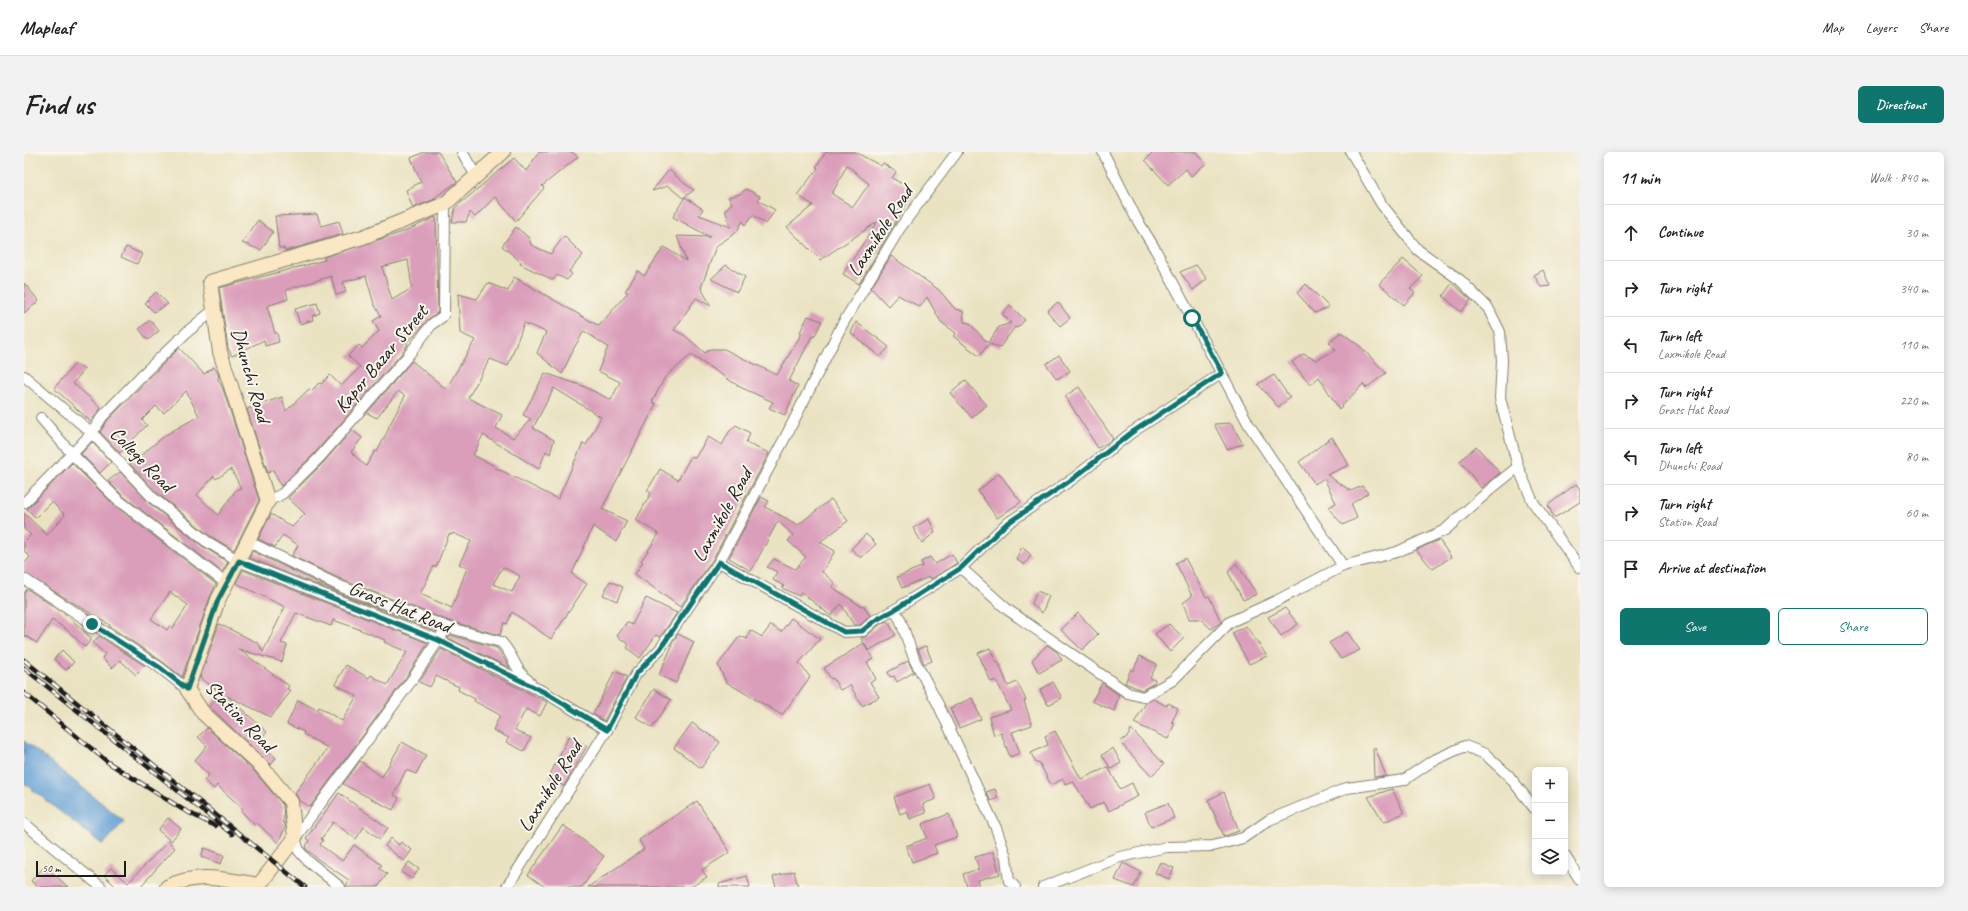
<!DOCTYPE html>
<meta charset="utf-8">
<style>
:root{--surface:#fff;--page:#f2f2f2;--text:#222;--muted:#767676;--line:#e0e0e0;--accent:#0f766e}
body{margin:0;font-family:Caveat,sans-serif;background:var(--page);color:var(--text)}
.controls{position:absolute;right:12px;bottom:12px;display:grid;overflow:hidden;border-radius:6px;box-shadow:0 2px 10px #0003}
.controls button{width:36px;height:36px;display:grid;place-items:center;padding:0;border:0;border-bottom:1px solid var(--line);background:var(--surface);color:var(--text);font:20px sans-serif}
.scale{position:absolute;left:12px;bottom:10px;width:90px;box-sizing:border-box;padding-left:4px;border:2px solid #1c1c1c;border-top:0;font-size:11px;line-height:14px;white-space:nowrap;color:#1c1c1c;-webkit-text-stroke:3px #fbf7ec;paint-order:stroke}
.stop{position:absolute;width:12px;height:12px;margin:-9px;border:3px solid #0f766e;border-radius:50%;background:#fff}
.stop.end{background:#0f766e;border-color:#fff;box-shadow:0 1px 4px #0008}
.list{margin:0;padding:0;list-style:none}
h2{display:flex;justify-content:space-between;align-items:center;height:52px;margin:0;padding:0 16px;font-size:17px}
h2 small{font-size:13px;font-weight:400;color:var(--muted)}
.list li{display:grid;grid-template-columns:26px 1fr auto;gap:12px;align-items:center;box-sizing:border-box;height:56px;padding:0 16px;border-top:1px solid var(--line)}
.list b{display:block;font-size:15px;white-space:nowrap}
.list p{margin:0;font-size:13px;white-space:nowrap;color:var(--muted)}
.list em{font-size:13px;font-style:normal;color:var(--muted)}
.actions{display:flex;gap:8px;padding:12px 16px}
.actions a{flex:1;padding:9px 0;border:1px solid var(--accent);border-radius:6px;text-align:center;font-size:14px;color:var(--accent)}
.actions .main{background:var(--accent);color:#fff}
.icon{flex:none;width:22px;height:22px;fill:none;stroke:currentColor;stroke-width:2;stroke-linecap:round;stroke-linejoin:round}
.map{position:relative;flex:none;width:1556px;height:735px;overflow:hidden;border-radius:6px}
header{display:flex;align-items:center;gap:24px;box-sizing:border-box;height:56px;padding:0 20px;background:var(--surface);border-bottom:1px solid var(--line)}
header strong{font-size:19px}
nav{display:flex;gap:22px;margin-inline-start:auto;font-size:14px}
.intro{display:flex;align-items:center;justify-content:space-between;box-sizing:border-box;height:96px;padding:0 24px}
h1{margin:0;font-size:28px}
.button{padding:10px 18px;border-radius:6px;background:var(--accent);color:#fff;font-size:14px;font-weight:700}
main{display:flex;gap:24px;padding:0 24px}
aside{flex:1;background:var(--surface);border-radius:6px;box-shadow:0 2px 10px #0003}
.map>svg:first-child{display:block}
</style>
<header>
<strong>Mapleaf</strong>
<nav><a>Map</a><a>Layers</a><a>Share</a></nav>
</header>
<div class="intro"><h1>Find us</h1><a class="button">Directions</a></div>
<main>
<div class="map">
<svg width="1556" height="735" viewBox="0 0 1556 735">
<rect width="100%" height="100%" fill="#fbf7ec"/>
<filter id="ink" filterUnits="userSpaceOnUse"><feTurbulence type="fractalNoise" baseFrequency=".025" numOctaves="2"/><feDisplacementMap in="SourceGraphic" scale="8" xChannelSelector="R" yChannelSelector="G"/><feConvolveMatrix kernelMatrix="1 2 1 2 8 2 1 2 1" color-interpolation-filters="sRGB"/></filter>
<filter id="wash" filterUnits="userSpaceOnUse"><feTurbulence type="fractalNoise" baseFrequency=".012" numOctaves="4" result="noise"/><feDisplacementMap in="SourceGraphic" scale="16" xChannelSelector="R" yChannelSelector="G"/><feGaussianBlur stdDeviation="0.9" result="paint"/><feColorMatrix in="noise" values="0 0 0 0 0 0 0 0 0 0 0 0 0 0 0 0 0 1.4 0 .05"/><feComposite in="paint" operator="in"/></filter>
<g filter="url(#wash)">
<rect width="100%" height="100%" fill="#eae3c2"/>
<polygon fill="#67a2d7" stroke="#425f7a" points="0,589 100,669 79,693 0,631"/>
<g id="blocks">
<g fill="#da9dba" fill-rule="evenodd">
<polygon points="400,0 414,0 433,30 410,46 411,47 389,56 382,38 397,30 387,6"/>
<polygon points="515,0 548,0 554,5 518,34 520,36 492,69 471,45 451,65 446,60 442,70 428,70 431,56 490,6 502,19"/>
<path d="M802 0H831L857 14 859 11 872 20 868 26 890 39 835 132 819 122 853 70 796 108 763 75 789 53 773 43 794 16 792 15ZM823 13 845 32 829 55 808 42Z"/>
<polygon points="1129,0 1172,0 1181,12 1167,24 1162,17 1144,33 1121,8"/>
<polygon points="645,18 660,31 670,38 659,46 644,34 628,39"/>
<path d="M722 37 736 44 734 48 751 58 742 72 729 63 721 73 719 69 714 77 715 78 710 82 692 94 677 136 687 154 672 146 650 178 660 183 681 201 686 197H700L753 223 778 181 776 180 784 164 798 169 790 185 788 184 765 229 774 234 761 263 745 256 749 250 716 235 667 203 641 225 628 250 632 252 578 357 603 369 592 390 569 374 548 422 563 432 527 487 488 460 483 472 480 471 476 483 425 469 321 429 268 404 274 393 259 383 251 395 234 387 247 362 268 375 281 362 264 346 300 310 328 278 338 286 327 300 342 314 351 299 353 300 365 276H364L381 244 374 239 353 266 343 261 388 209 422 237 451 188 436 181 434 142 453 147 464 131 484 139 490 125 575 174 604 140 601 139 614 119 620 124 640 95 662 109 653 84 686 85 649 65 661 45 679 57 675 63 707 75 701 58 708 51 704 45 716 42ZM500 171 522 180 513 201 538 222 550 196 560 179 584 195 574 219 596 230 587 248 559 234 521 221 499 263 507 267 489 286 472 276 478 263 444 246 466 207 484 214ZM530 236 577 265 562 293 559 291 534 347 470 315 471 314 449 303 459 283 515 317 522 299 526 302 530 288 509 276ZM429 381 447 389 435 412 443 416 428 456 396 442 410 414 412 415 425 382 428 383ZM479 415 496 424 488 440 469 432Z"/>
<polygon points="293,62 297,74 315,69 319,82 261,99 260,96 255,96 251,64"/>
<path d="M412 65 414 160 403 168 390 184 382 190 384 192 378 201 290 302 257 334 249 318 244 321 223 257 258 245 262 259 285 237 287 239 295 231 297 232 306 223 317 234 336 215 324 204 335 193 338 196 355 179 349 169 357 164 350 152 342 124 319 130 322 140 312 143 307 124 262 138 264 147 243 154 251 181H253L255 190 241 194 240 188 208 204 204 196 195 136 301 108 300 105 379 80ZM384 108 388 136 368 148 358 115Z"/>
<polygon points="234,68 249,80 237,98 218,91"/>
<polygon points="492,75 505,86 507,93 527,102 540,84 559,103 545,119 548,122 543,128 533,123 529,128 496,112 497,110 478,94"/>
<polygon points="102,95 118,102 113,112 97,105"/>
<polygon points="867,104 915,138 931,157 939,159 940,170 945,171 964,191 975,175 987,171 978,162 986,153 1001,168 993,176 991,175 976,195 965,192 955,204 929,184 932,181 917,170 903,145 896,155 874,143 864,154 847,136"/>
<polygon points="1379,107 1399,124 1386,137 1391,141 1380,153 1355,132"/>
<polygon points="702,113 721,125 713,140 687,127"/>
<polygon points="1172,113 1183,127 1169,138 1156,120"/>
<polygon points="1519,118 1526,134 1517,135 1510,123"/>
<polygon points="0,131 15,149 0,161"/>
<polygon points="1428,131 1447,148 1437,160 1419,144"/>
<polygon points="1282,132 1305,155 1291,161 1273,141"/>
<polygon points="132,140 144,152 130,160 121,151"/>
<polygon points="1034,150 1046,166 1036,174 1023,159"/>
<polygon points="293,151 296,161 288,164 289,168 276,172 271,157"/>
<polygon points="126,168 135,179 124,188 115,177"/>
<polygon points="832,170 865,195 856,205 827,181"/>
<polygon points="1317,180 1337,195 1362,221 1342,236 1339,232 1315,257 1295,225 1286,233 1268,210 1279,202 1292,208 1312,198 1305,190"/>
<path d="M155 196 180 222 190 215 194 221 195 226 194 227 199 237 235 348 210 398 186 384 133 341 106 312 143 282 175 264 162 239 140 261 132 254 118 268 123 273 96 301 76 280 83 269ZM207 317 217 336 212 338 194 363 173 343 190 324 192 327Z"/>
<polygon points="1035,203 1046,219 1033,227 1022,212"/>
<polygon points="51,212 61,217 49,231 77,256 67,270 30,236"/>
<polygon points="1250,223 1266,246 1254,255 1234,232"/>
<polygon points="941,228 963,253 948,266 926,241"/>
<polygon points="1055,235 1089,287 1074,296 1041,244"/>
<polygon points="1207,271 1219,292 1203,297 1190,272"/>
<polygon points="712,273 726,281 722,291 745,301 689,407 656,455 611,422 619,410 617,409 635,382 612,368 627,341 623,339 636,317 654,328 667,304 671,306 684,285 698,293 705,280"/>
<polygon points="1308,285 1325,313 1303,323 1327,339 1338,334 1344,341 1327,352 1333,366 1319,373 1304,356 1312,351 1300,326 1291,332 1275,310"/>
<polygon points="68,290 87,310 76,321 57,302"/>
<polygon points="1452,294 1476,321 1457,336 1436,309"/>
<path d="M48 311 90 353 192 432 186 445 158 525 139 510 85 474 86 473 0 421V412L6 405 0 399V390L7 383 0 377V361L23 383 41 363 28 350 12 366 3 357ZM146 440 164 453 149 476 146 473 143 478 127 467Z"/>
<polygon points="96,320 125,351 178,394 204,410 198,420 98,343 84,329"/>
<polygon points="975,321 997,350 973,366 954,339"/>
<polygon points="1552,332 1556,337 1556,350 1530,366 1524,353"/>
<polygon points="737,345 745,349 741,355 774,373 807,347 824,369 796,390 811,399 798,420 811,431 808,435 837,454 839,453 846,464 836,473 830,473 817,452 807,464 777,440 775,444 758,436 760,434 749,428 753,420 743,415 750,407 771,417 782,405 764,389 769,383 754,369 727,419 705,406"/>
<polygon points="905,367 911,380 898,391 889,376"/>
<polygon points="842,382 852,392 837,406 827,397"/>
<polygon points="1415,388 1427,405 1409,417 1392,398"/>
<polygon points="998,395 1007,403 1000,413 992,407"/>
<polygon points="228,399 315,441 413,478 412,480 225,406"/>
<polygon points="928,402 933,411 907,427 905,425 878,436 873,425 899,414 897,410 906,405 911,412"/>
<polygon points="1161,406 1182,445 1185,444 1197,470 1187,477 1177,467 1165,467 1159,451 1168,444 1152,411"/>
<polygon points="1212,411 1233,442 1219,448 1204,420"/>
<polygon points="219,418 404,491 383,524 286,655 275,648 271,641 304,596 279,582 280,580 263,572 274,548 293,558 295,555 318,569 333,544 311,532 322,513 345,526 347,523 363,533 383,500 360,490 361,488 332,476 309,468 307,474 272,461 257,491 263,493 258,510 214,497 265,534 263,537 267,539 247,565 203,544 243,580 233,591 252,606 247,613 185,554 198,541 176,526 195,472 234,491 239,500 261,455 212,431"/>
<polygon points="586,429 599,435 593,449 579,443"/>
<polygon points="3,437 44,464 68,487 61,495 42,477 28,468 13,491 0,483 0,442"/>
<polygon points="1013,439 1025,444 1018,461 1008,452"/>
<polygon points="622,446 653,461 636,485 632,483 616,506 603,496 605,493 593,484 603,470 608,473"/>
<polygon points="1261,456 1274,472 1257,484 1244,465"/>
<polygon points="1054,461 1074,482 1058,498 1037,478"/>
<polygon points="767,466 796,487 775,511 786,525 758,563 702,530 694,513 716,484 723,487 726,478 738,485 747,473 757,480"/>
<polygon points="863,469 872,483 844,499 837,486 843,484 855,473"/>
<polygon points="1145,472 1160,486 1146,500 1131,482"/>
<polygon points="1222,474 1243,504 1225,512 1208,481"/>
<polygon points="1323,480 1336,498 1317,507 1305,491"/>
<polygon points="654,482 670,490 652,531 635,523 648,494 647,493"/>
<polygon points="426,483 473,496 486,516 424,486"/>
<polygon points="75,484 121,514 112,523 96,508 88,516 78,506 81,502 69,491"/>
<polygon points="840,491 849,507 843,510 852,527 846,530 855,545 838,554 826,533 816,538 809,526 807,527 800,516"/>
<polygon points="1023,493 1033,500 1038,508 1015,521 1008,508"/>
<polygon points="902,494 908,509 900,512 894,497"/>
<polygon points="966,496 972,510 974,509 984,534 993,530 1002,548 1000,549 1008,573 988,580 996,601 986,605 977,581 970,583 965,565 987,558 972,528 967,530 954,501"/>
<polygon points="417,497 523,550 516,564 502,557 491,578 507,586 500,599 482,590 485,586 469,578 476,563 450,549 451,547 434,538 435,535 412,524 406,535 395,530"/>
<polygon points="38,498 50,510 42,518 30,507"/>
<polygon points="1116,504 1133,512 1126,526 1131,528 1130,531 1118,538 1101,531 1107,517 1109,519"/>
<polygon points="884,509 890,520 873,530 870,524 866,525 864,520"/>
<polygon points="591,519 603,525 580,569 569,562"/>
<polygon points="1029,530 1038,546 1024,553 1016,538"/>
<polygon points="1078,531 1095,543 1090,559 1068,549"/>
<polygon points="630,537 647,548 628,576 612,565"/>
<polygon points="948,546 957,567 935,576 926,556"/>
<polygon points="1129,547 1143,554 1144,551 1154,556 1148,570 1151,571 1144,587 1110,571 1122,551"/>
<polygon points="668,571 696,590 677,616 650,596"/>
<polygon points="183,576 230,619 259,653 260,668 258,670 261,671 261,676 254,691 233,671 231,673 217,659 219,657 193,633 190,637 180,628 185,623 170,609 183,594 174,585"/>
<polygon points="1107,577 1140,612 1127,624 1096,590 1104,584"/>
<polygon points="1031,579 1057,627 1084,615 1096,637 1108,631 1114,644 1085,659 1080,650 1066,657 1049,629 1041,632 1039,627 1027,633 1015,610 1012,611 1007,601 1024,593 1021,584"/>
<polygon points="545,584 563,594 540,634 524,627"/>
<polygon points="378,590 402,603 392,622 382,618 370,643 375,646 369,658 319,632 336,609 358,625"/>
<polygon points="1089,596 1097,611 1087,617 1078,603"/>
<polygon points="1349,596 1351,596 1362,624 1350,625"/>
<polygon points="906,632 912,647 899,652 902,661 886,667 883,659 876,662 870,645"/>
<polygon points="971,637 974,646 967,649 962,640"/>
<polygon points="1368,637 1380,661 1360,670 1344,645"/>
<polygon points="1200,640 1215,679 1200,684 1184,648"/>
<polygon points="315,641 364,676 356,687 340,675 332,687 309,670 297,687 299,688 296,693 318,709 330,693 358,713 355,716 363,722 354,735 322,735 325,728 295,708 281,696 285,689 282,686"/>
<polygon points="673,649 706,700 678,718 683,725 667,735 564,735 620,697 615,688"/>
<polygon points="1144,651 1150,666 1127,675 1121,660"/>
<polygon points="925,662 933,685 910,693 913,701 888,710 882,694 903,686 898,672"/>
<polygon points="144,666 157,677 147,689 134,678"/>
<polygon points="539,673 580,704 558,735 521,735 504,723"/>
<polygon points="367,686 375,693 377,690 388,698 380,709 361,694"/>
<polygon points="144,689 151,696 116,735 92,735 80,723 87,716 104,731"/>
<polygon points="180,696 200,703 197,712 177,705"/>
<polygon points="969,700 976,722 954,728 956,735 943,735 939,722 955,717 951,705"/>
<polygon points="385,710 395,717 388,727 377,720"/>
<polygon points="1136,710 1150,716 1145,727 1131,721"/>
<polygon points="1099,711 1117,720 1110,735 1091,728"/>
<polygon points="21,714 44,735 14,735 7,729"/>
<polygon points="770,719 774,735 752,735 749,725"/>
<polygon points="723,724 726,735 695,735 695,732"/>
</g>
</g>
</g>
<g filter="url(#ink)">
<use href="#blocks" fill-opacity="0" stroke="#83806f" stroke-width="1"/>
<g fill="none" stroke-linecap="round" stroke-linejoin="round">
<g stroke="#83806f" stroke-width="12">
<g id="street">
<polyline points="438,0 452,24"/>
<polyline points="1079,0 1112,66 1131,97 1225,273 1319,414"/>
<polyline points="1327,0 1358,53 1394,98 1436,128 1464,156 1476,180 1478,209 1476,246 1494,315 1509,350 1556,416"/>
<polyline points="0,224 68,281 129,346 182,389 215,409 414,488 520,540 583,578"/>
<polyline points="17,266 48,302 94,348 203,432"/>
<polyline points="244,349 258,342 295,306 383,205 408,172 418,165 420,162 421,52"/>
<polyline points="0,351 48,302 68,281 78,265 119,222 163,180 190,158"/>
<path d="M225 390 318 435 423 475 477 490C490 503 490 518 506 530"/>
<polyline points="695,410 820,480 839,479 851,468 870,458 876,467 891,509 914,552 972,676 982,705 985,729 991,735"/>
<polyline points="937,416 984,458 1104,541 1119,545 1149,528 1206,470 1252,449 1319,414 1373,400 1421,378 1468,336 1494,315"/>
<polyline points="0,427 135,515 163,537"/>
<polyline points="870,458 937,416 981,373 1050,326 1107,281 1198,221"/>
<polyline points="0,671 77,735"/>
<polyline points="1541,704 1556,728"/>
<polyline points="316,735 283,708 275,699 271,686 388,528 423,475"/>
<polyline points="483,735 583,578 612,522 636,497 695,410 764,280 818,173 876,76 933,0"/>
<polyline points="1019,735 1096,705 1143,695 1189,694 1219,686 1245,668 1323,636 1380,628 1408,609 1441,594 1461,602 1485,624 1511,657"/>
</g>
</g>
<g stroke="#83806f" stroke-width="16">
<path id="secondary" d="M143 735C175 719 202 728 235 733L271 686 267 650 237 614 179 561 163 537 194 448 244 349 196 200 186 130 339 85 421 52 479 0"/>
</g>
<use href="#street" stroke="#fff" stroke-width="10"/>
<use href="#secondary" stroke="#fae7c3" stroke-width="14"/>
<g stroke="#1c1c1c" stroke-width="4.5">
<g id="rail">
<polyline points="0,508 281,735"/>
<polyline points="0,516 208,682"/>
<polyline points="0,541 85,611 158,657 191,674"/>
</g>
</g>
<use href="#rail" stroke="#fbf7ec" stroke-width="3" stroke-dasharray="9" stroke-linecap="butt"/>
</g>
</g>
<g fill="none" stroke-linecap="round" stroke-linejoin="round" filter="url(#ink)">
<polyline stroke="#0f766e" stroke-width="5" points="68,472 135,515 163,537 194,448 215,409 414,488 520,540 583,578 612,522 636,497 695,410 820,480 838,479 852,468 870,458 937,416 981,373 1050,326 1107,281 1198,221 1168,166"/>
</g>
<g text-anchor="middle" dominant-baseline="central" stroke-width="4" stroke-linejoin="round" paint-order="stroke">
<g font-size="20" fill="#1c1c1c" stroke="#fbf7ec">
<text transform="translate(856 79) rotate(-57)">Laxmikole Road</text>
<text transform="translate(357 207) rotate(-50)">Kapor Bazar Street</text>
<text transform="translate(227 223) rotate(74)">Dhunchi Road</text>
<text transform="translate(118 307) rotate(46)">College Road</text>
<text transform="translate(698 363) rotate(-61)">Laxmikole Road</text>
<text transform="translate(376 455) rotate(22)">Grass Hat Road</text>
<text transform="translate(216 564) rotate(46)">Station Road</text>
<text transform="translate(526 634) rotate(-58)">Laxmikole Road</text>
</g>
</g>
</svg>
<div class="controls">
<button>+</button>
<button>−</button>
<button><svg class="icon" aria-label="layers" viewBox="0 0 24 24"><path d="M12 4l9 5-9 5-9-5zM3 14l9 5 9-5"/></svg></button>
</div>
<div class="scale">50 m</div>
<div class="stop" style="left:1168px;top:166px"></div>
<div class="stop end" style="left:68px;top:472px"></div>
</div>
<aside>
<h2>11 min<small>Walk · 840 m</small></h2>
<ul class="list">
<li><svg class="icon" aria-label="ahead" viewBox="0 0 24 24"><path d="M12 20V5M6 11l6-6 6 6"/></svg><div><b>Continue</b></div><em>30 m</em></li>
<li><svg class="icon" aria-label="right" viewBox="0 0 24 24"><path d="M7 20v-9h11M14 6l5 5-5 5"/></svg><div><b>Turn right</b></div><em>340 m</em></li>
<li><svg class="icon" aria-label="left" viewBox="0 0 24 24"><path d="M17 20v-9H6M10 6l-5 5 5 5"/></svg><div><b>Turn left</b><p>Laxmikole Road</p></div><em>110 m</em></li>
<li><svg class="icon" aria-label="right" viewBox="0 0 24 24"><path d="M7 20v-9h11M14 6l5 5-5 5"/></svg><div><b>Turn right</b><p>Grass Hat Road</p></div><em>220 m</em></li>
<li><svg class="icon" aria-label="left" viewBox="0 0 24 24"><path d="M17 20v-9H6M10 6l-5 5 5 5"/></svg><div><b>Turn left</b><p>Dhunchi Road</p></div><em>80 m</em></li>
<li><svg class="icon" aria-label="right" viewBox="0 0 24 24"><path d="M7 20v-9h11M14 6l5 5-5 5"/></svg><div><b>Turn right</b><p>Station Road</p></div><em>60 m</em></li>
<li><svg class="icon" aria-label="arrive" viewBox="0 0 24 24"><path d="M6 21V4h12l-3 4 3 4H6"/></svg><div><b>Arrive at destination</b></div></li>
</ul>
<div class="actions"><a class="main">Save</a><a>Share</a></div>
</aside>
</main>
